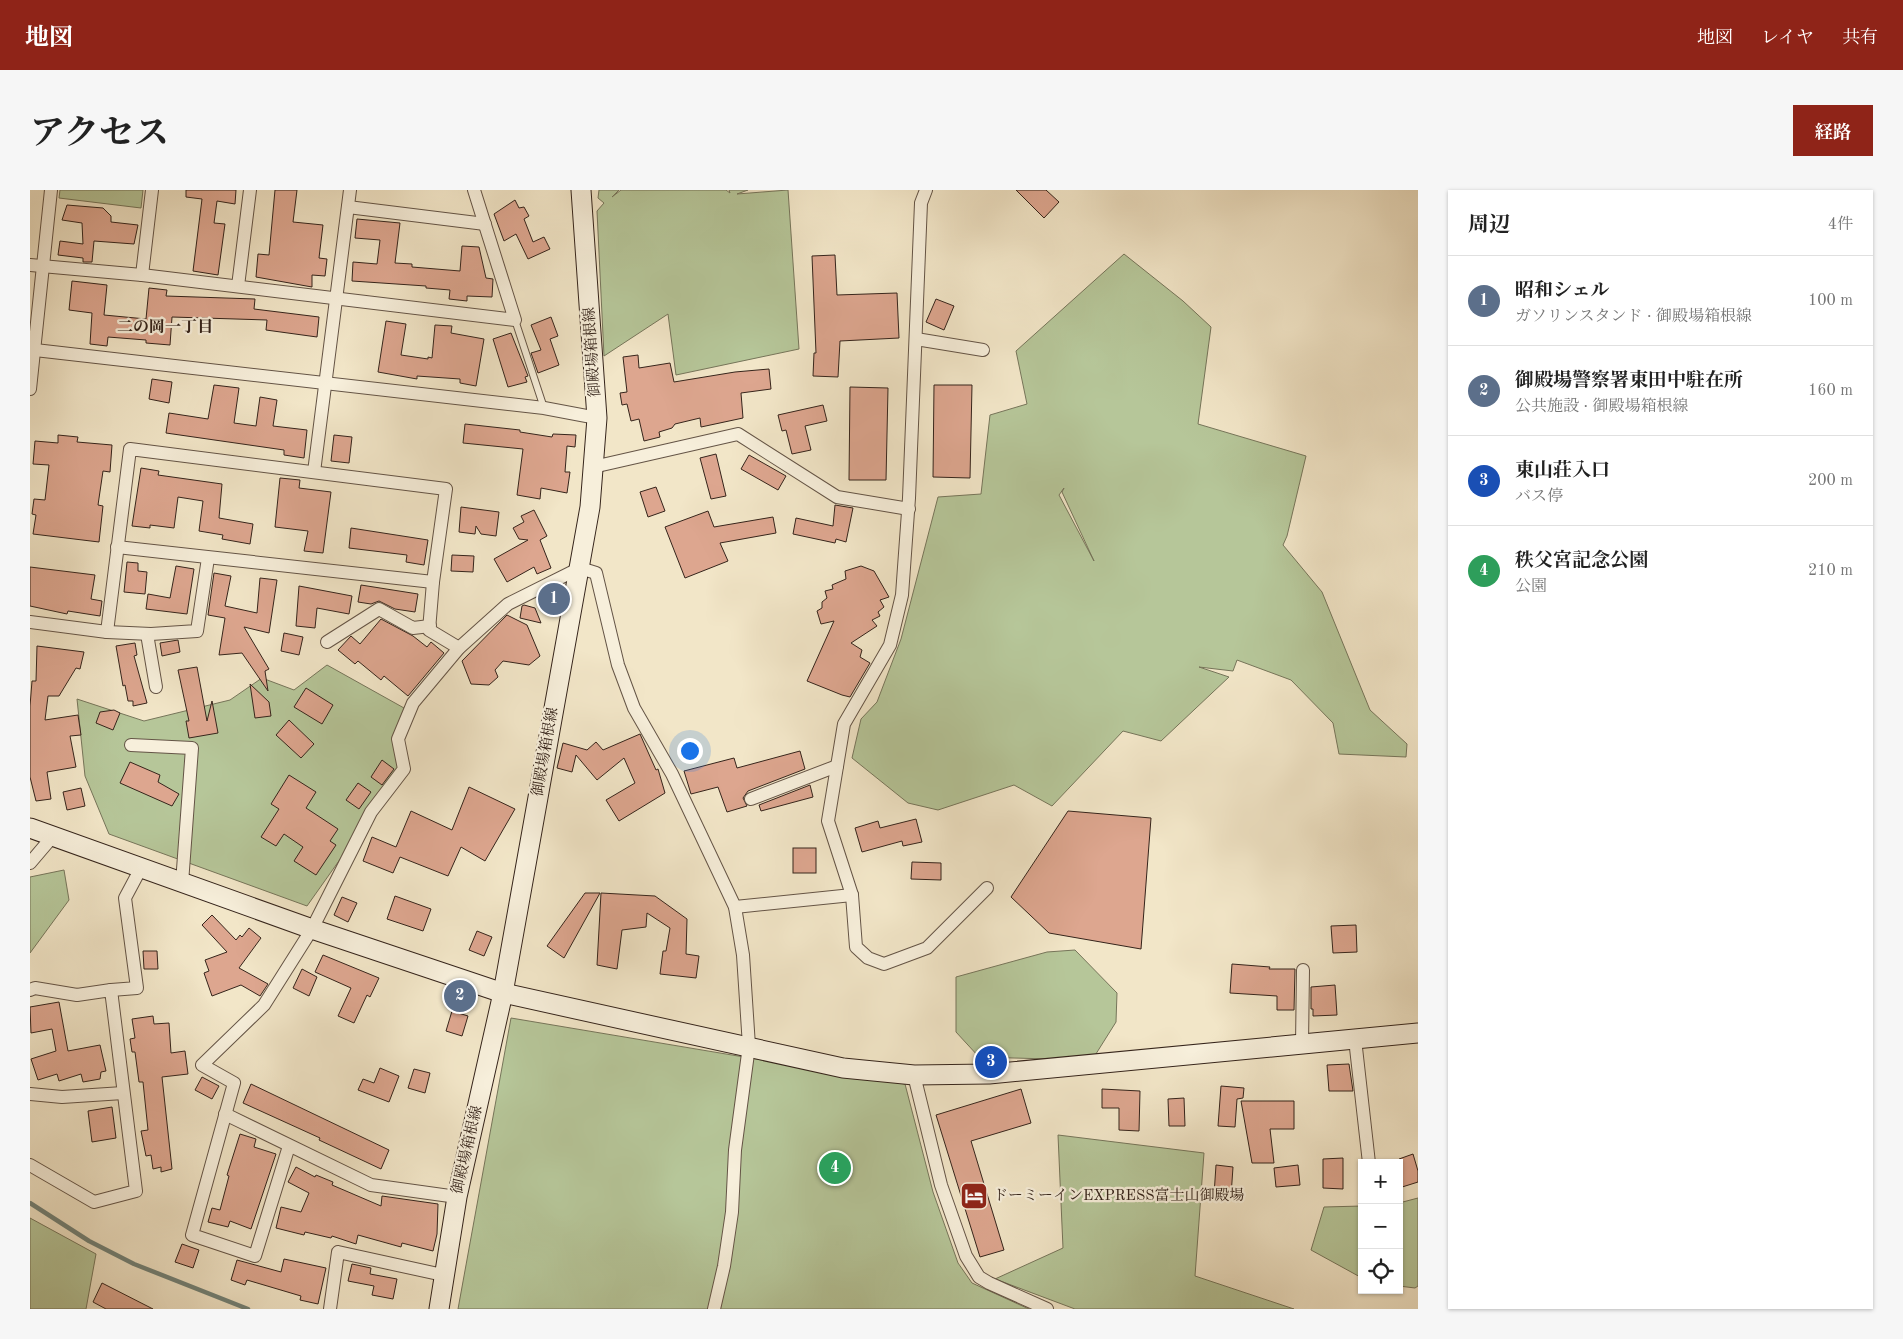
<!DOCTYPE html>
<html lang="ja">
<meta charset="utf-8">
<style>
:root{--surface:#fff;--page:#f6f6f6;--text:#222;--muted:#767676;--line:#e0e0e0;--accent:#8f2418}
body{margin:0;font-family:"Old Standard TT","Noto Serif JP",serif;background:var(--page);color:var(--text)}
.controls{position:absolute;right:15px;bottom:15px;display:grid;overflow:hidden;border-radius:0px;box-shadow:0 1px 4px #0004}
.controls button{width:45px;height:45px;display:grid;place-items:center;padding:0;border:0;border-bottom:1px solid var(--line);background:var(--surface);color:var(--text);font:25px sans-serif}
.you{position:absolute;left:659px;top:560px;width:18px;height:18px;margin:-12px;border:4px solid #fff;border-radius:50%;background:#1a73e8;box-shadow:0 0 0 8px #1a73e833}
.badge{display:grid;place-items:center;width:32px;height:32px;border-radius:50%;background:var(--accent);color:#fff;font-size:16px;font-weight:700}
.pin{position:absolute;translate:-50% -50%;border:2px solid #fff;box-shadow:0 1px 5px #0006}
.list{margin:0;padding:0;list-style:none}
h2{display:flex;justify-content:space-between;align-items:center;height:65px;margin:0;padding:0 20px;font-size:21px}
h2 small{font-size:16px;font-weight:400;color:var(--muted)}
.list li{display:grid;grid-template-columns:32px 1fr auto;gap:15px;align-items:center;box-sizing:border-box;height:90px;padding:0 20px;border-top:1px solid var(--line)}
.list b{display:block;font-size:19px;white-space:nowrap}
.list p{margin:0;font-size:16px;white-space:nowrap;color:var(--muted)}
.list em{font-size:16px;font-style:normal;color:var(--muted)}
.icon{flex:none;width:28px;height:28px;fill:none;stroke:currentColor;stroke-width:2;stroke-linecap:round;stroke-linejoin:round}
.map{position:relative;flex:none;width:1388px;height:1119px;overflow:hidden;border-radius:0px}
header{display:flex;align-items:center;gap:30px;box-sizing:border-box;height:70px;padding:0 25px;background:var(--accent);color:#fff}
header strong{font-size:24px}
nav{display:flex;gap:28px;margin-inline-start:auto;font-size:18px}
.intro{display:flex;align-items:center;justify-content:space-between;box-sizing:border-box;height:120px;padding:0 30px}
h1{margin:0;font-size:35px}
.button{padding:12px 22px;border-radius:0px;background:var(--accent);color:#fff;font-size:18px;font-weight:700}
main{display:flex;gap:30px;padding:0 30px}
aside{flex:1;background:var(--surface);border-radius:0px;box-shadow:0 1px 4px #0004}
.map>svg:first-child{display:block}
</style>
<header>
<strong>地図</strong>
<nav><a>地図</a><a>レイヤ</a><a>共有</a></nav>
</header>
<div class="intro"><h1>アクセス</h1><a class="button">経路</a></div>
<main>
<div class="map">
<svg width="1388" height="1119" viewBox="0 0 1388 1119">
<rect width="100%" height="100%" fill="#f2e6c8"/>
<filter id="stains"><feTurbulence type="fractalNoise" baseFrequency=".004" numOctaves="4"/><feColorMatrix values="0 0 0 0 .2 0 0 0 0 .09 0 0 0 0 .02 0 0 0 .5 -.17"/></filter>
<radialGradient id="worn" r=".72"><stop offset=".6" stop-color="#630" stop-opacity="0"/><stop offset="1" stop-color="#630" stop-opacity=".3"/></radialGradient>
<g fill="#b6c699" stroke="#76755a" fill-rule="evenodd">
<polygon points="30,0 113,0 111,18 29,8"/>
<polygon points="569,0 589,0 582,7 591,0 696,0 700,3 699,0 718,0 707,4 758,0 769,159 646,185 638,124 574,166 567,21 574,13 568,8"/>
<path d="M1094 64 1153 111 1181 137 1168 234 1276 266 1257 346 1253 355 1292 402 1340 520 1377 554 1376 567 1309 564 1303 533 1261 490 1207 470 1203 481 1169 477 1199 487 1131 551 1093 541 1022 616 984 595 908 620 878 613 822 568 831 529 847 512 871 449 908 307 951 304 960 225 997 214 986 161ZM1034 298 1032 302 1064 371 1029 305Z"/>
<polygon points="297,475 374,518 374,579 277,716 79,644 55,586 47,509 114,531 200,510 232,488 264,500"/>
<polygon points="34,680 39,710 0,763 0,687"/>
<polygon points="1045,760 1087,803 1086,832 1064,867 1019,869 949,867 926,842 926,787 1017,762"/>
<polygon points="481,828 875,894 903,1002 928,1073 942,1093 999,1119 428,1119"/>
<polygon points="1028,945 1174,963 1165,1086 1264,1119 1045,1119 965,1089 1033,1058"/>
<polygon points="1388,1008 1388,1096 1385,1098 1369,1096 1369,1013"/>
<polygon points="1332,1016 1332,1088 1281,1060 1294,1017"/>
<polygon points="0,1028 66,1064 56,1119 0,1119"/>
</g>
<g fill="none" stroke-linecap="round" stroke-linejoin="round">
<polyline stroke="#728278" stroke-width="4.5" points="0,1013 59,1051 104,1074 218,1119"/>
</g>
<g fill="#dda68f" stroke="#35241b">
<polygon points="156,0 206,0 205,14 187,11 184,33 195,34 188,85 163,81 172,9 156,7"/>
<polygon points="245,0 267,0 263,32 293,35 289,68 297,69 295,86 282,85 282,97 226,87 228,64 239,65"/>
<polygon points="986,0 1016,0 1029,12 1014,28"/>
<polygon points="485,10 489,18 494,17 499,26 494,29 503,52 514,47 520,59 498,69 486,44 474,51 464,24"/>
<polygon points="37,15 73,18 81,26 81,32 108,35 104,54 64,51 62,72 53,72 53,68 28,65 30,51 53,54 52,33 32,30"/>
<polygon points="327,29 370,33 365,73 382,74 382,77 430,81 432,56 449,57 456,88 463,89 462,107 437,106 437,111 419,109 420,100 396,98 396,96 322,91 323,72 347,74 350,50 325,48"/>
<polygon points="805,65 807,105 867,103 869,148 810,151 808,187 783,186 784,163 786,163 782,66"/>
<polygon points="42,91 77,95 74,125 116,129 119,98 137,100 136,106 225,109 224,119 289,127 287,147 236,140 237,130 142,127 140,155 116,153 116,150 78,147 77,156 60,154 62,123 39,120"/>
<polygon points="906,109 924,116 914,140 896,132"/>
<polygon points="521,127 528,146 520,149 529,175 508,183 501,163 511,160 501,135"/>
<polygon points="356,131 376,134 371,165 398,169 398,167 402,168 405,135 422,136 421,143 454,149 446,196 430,193 430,189 387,186 387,189 348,182"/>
<polygon points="481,143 498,186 495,187 497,192 478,197 463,149"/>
<polygon points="608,165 609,178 640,173 644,192 705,182 739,179 741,199 711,203 713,228 671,237 670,228 645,234 642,238 629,242 630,247 614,251 609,229 601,231 597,214 592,215 590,203 597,202 593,167"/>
<polygon points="122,189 142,192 139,213 119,209"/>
<polygon points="184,195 209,198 204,233 226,236 230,207 247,210 243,236 277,240 274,268 254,265 254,260 136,243 139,223 178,229"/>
<polygon points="904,195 942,195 940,288 903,287"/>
<polygon points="820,197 858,198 856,290 819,290"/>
<polygon points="793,215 797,231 775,236 781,260 762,264 756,240 752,241 748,225"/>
<polygon points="435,234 490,240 490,242 522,247 523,244 546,245 545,257 537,256 535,282 540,282 537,303 511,298 510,309 487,305 493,259 433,253"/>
<polygon points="28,245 48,247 47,252 82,255 80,282 73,281 68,315 73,316 69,352 3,344 6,325 2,324 4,309 15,310 19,275 3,274 5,251 28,253"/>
<polygon points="304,245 322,247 319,273 301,271"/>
<polygon points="686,264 696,306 681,309 670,268"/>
<polygon points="719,265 756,286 748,300 711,279"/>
<polygon points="111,278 129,281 128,285 192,294 189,328 223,334 220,354 192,349 193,345 169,341 173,311 148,307 144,338 120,335 120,338 102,336"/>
<polygon points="250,288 270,290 269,298 301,302 293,363 274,361 278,341 245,337"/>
<polygon points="626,297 635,321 618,327 610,302"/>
<polygon points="805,315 823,318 816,352 806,349 805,353 763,344 766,328 803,336"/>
<polygon points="431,317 469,322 466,346 451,344 446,336 445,344 429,342"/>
<polygon points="504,320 517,346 510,350 521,378 507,384 504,377 477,392 464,369 498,350 489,349 483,338 494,332 491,326"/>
<polygon points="678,321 684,337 743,327 746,343 690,353 698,371 655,388 635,337"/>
<polygon points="321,338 398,350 394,375 376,372 377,365 319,358"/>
<polygon points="422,365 444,366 443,382 421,381"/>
<polygon points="97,372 108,373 108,381 117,382 115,404 94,402"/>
<polygon points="146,376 164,379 157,424 116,419 118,404 140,408"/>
<polygon points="831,376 844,381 859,407 850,410 854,417 848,422 850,426 842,430 847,436 821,453 832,460 830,467 840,473 820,507 812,505 777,491 804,431 791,434 787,421 792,418 792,412 797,408 795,401 803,399 802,395 816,389 815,381"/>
<polygon points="0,377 65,385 61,409 72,411 70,426 38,421 37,424 0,416"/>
<polygon points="184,383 201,386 195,416 227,423 230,388 247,390 239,443 214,437 239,479 235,481 238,501 212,463 189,465 195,428 178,425"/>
<polygon points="331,395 388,404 385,422 365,419 349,411 341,414 328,412"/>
<polygon points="269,396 322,406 319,424 287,418 285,438 266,436"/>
<polygon points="520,402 531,404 529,415 517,412"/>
<polygon points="494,415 505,418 511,433 490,428 492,416"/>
<polygon points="477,425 497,435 510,466 499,475 473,471 465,480 468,487 459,495 441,494 432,471"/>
<polygon points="351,429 383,446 397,457 401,452 414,463 378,506 354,486 351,490 328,471 325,474 308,460 321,446 330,454"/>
<polygon points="254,443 273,447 269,465 251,461"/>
<polygon points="148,450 150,462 132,466 130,453"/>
<polygon points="105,453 107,465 104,466 117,513 103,516 103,511 98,511 95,495 93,496 86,456"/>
<polygon points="7,456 54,462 50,479 46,478 29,506 18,506 15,530 48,525 51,545 40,546 46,577 17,582 21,609 6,611 0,587 0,516 2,491 6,491"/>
<polygon points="167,477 177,531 182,511 188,543 159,548 156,531 159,531 148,480"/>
<polygon points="220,494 239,512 241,526 225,528"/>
<polygon points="276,498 303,515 292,534 264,517"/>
<polygon points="84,520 90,523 83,540 66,533 70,522"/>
<polygon points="259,530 284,554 271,568 246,545"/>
<polygon points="610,544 626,580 628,579 635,603 589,631 576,610 605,593 594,568 567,590 546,565 542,582 527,578 533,553 557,560 566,552 573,560"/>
<polygon points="770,561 775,579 718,601 713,608 717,616 697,622 688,597 661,604 654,581 704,568 707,578"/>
<polygon points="352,570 364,579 352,595 341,587"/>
<polygon points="100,572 130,585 128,592 149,604 142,616 90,593"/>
<polygon points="259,585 286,602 276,618 308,639 300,651 306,655 286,685 264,671 273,657 254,644 246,656 231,647 249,619 241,614"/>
<polygon points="328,593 341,602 329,619 316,610"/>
<polygon points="780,595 783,607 731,621 729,615"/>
<polygon points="439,597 485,619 455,671 431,657 418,686 370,667 363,683 333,671 342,647 366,657 381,621 422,640"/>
<polygon points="51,598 55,616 37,620 33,602"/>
<polygon points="1038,621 1121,628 1111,759 1019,743 981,707"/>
<polygon points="886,629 892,652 873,656 872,651 832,662 825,638 848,631 850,638"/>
<rect x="763" y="658" width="23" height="25"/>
<polygon points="882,672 911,673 911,690 881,689"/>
<polygon points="555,703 570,703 534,768 517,756"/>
<polygon points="571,703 625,706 657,729 656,764 669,766 666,788 630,784 633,761 636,761 640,738 617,723 616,737 592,740 587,779 567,775"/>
<polygon points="365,706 401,719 393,741 357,729"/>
<polygon points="312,707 327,713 318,732 304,725"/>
<polygon points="182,725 206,750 210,745 212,747 219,738 231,748 209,778 238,794 230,806 211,795 182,806 174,783 179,781 175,770 197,762 172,735"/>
<polygon points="1326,735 1327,762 1303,763 1301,736"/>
<polygon points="447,741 462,747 454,766 439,760"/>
<polygon points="113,761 127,761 128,779 114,779"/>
<polygon points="293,765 349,788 340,807 337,805 324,833 308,826 321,798 285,782"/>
<polygon points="1202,774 1240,777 1239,779 1265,779 1264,820 1247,820 1247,806 1200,803"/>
<polygon points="272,779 287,787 279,806 263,798"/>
<polygon points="1305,795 1307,825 1283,826 1283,819 1281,819 1281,797"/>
<polygon points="29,812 38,861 70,855 76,881 71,882 70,889 53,892 51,884 29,891 27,884 8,890 1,869 26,861 22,839 1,843 0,817"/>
<polygon points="422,821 438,826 432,846 416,841"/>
<polygon points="123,826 124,834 139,833 141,863 155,861 158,884 132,887 142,979 131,982 131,977 123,979 121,965 116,966 111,941 118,940 113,892 109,892 105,862 102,862 100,849 105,848 102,829"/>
<polygon points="1319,874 1323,901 1299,901 1297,875"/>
<polygon points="350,878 369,886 359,912 328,900 333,889 344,893"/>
<polygon points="384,879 400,883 395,903 378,898"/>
<polygon points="172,887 189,896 182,909 165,900"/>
<polygon points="221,894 359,960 351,979 289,950 290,948 213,913"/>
<polygon points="1191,896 1214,898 1213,908 1207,909 1205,937 1188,936"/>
<polygon points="991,899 1001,933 941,951 974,1060 950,1067 906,925"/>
<polygon points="1072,899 1110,901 1109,941 1089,940 1089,918 1072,918"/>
<polygon points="1154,908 1155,936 1139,936 1138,909"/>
<polygon points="1211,911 1264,911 1264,939 1240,939 1244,973 1222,973"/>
<polygon points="82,917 86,948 62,952 58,921"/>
<polygon points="210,944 226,949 224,957 246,964 221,1039 200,1031 198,1037 178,1032 182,1018 190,1020 199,986 197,985"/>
<polygon points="1383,964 1388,981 1388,992 1369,998 1369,969"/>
<polygon points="1313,968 1313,999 1293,998 1293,969"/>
<polygon points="1186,975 1203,977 1201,1006 1184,1005"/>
<polygon points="1268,975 1270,995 1246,997 1244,978"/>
<polygon points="266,977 285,987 286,985 303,992 302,995 351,1016 352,1006 408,1014 407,1044 403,1061 372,1053 371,1057 328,1045 326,1054 302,1046 301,1048 275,1042 274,1045 246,1038 251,1017 271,1022 279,1003 258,992"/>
<polygon points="152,1054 169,1060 163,1078 145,1072"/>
<polygon points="254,1069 296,1078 288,1114 270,1110 271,1106 217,1090 215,1095 201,1090 207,1070 251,1082"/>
<polygon points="322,1074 341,1078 340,1084 367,1089 363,1109 342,1105 344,1096 318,1091"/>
<polygon points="72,1093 123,1119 76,1119 63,1112"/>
</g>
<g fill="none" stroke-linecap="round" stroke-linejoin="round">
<g stroke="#645446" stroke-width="8">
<polyline id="lane" points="485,130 514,218"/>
</g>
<g stroke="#645446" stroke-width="14">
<g id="street">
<polyline points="896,0 891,13 879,308 872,405 860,455 814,534 798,631 822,705 826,757 838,768 854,774 897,758 957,698"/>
<polyline points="318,17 455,34"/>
<polyline points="0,75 112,85 485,130 444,0"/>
<polyline points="112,85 122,0"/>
<polyline points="208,96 220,0"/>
<polyline points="886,149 953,160"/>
<polyline points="5,160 514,218 567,228"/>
<polyline points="0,199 21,0"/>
<polyline points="563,277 708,244 807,307 879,319"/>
<polyline points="284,282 320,0"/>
<polyline points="87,357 403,392"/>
<polyline points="0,432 77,442 100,259 416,299 403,392 399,440 429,458"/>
<polyline points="77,442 121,444 167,441 178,368"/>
<polyline points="117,444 126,497"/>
<polyline points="297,452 349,419 383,438 400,436"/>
<polyline points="101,555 162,558 152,693"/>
<polyline points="721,609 807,576"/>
<polyline points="0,673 23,646"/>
<polyline points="705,717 822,705"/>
<polyline points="0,800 5,798 47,805 81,800 106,1001 64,1012 0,975"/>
<polyline points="81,800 107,798 95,708 111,678"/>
<polyline points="1325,849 1339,973"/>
<polyline points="1272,854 1273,780"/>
<polyline points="884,885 911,995 936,1066 949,1087 959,1093 1017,1119"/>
<polyline points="0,904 32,907 93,903"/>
<polyline points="195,924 341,995 427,1007"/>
<polyline points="259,956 225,1066 162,1045 204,893 172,875 234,815 282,739 341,622 374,579 368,549 383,513 429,458 478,414 550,378 566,383 588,475 604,518 642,584 705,717 713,765 719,856 705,960 702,1022 694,1076 684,1119"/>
<polyline points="300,1119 308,1062 413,1085"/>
</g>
</g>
<g stroke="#35241b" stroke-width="21">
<g id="secondary">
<polyline points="0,638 282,739 473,803 813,878 884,885 959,884 1388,843"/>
<polyline points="409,1119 427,1007 473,803 560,317 567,228 551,0"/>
</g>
</g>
<use href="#lane" stroke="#f7efdb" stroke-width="6"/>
<use href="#street" stroke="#f7efdb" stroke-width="12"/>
<use href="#secondary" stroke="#f7efdb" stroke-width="19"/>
</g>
<defs>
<g id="hotel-square" transform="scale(1.4375)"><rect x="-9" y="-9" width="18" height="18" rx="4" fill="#8f2418" stroke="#f7efdb"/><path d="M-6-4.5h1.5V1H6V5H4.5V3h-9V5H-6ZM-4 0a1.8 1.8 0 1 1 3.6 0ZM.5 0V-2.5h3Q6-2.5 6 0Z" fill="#fff"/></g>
</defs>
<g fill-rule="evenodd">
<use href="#hotel-square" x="944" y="1006"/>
</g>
<g text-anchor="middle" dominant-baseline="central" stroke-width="4.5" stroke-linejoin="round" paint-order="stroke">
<g font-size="15" fill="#35241b" stroke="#f7efdb">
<text transform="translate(563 162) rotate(-94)">御殿場箱根線</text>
<text transform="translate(516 562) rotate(-80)">御殿場箱根線</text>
<text transform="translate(438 960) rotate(-77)">御殿場箱根線</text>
</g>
<g font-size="15" fill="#35241b" stroke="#f7efdb" text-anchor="start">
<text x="963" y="1006">ドーミーインEXPRESS富士山御殿場</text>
</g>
<g font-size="16" font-weight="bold" fill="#35241b" stroke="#f7efdb">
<text x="135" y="138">二の岡一丁目</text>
</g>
</g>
<rect width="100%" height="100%" filter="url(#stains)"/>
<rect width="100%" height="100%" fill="url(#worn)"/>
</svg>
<div class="controls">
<button>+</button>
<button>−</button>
<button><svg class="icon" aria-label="locate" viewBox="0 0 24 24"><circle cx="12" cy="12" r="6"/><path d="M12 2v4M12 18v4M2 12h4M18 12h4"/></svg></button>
</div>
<div class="you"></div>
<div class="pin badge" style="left:524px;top:409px;background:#5c6f8a">1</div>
<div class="pin badge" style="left:430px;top:806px;background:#5c6f8a">2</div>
<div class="pin badge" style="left:961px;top:872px;background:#1a4fb4">3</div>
<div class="pin badge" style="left:805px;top:978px;background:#2e9e5b">4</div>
</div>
<aside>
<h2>周辺<small>4件</small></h2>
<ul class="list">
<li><span class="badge" style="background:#5c6f8a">1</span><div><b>昭和シェル</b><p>ガソリンスタンド · 御殿場箱根線</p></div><em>100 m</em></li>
<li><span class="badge" style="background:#5c6f8a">2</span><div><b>御殿場警察署東田中駐在所</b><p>公共施設 · 御殿場箱根線</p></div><em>160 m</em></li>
<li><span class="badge" style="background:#1a4fb4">3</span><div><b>東山荘入口</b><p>バス停</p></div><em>200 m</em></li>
<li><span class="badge" style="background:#2e9e5b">4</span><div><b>秩父宮記念公園</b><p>公園</p></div><em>210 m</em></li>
</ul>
</aside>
</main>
